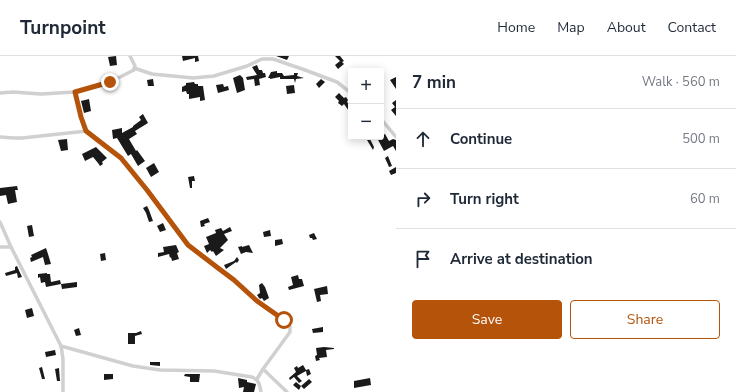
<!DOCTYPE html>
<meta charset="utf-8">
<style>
:root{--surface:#fff;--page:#f2f2f3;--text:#1f2937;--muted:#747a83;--line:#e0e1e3;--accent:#b45309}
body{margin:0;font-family:"Nunito Sans",sans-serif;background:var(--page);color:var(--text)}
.controls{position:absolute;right:12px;top:12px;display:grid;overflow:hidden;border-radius:4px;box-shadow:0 2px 10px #0003}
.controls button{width:36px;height:36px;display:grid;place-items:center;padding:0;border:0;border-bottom:1px solid var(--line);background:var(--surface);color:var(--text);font:20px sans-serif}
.stop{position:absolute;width:12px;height:12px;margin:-9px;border:3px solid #b45309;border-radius:50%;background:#fff}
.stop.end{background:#b45309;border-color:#fff;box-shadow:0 1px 4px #0008}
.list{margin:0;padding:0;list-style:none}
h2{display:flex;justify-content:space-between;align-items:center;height:52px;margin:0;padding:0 16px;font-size:17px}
h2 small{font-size:13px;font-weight:400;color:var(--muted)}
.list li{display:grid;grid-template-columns:26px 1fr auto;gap:12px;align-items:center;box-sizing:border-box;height:60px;padding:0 16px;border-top:1px solid var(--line)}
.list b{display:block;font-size:15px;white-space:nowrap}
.list em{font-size:13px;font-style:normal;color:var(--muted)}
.actions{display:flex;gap:8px;padding:12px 16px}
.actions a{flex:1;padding:9px 0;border:1px solid var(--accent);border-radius:4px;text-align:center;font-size:14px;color:var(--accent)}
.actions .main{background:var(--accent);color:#fff}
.icon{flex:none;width:22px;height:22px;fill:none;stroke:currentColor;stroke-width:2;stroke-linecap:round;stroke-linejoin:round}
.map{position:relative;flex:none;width:396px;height:336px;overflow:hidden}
header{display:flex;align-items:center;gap:24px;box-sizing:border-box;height:56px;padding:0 20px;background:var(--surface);border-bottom:1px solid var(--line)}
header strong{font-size:19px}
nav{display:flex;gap:22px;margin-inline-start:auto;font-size:14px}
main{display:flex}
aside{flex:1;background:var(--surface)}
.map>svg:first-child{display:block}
</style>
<header>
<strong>Turnpoint</strong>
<nav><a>Home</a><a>Map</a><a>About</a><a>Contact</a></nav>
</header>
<main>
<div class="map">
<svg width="396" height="336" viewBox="0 0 396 336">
<rect width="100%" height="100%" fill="#fff"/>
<g fill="#1a1a1a">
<polygon points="116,0 117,9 110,10 108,1"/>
<polygon points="182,0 198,0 199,5 195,6 195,2 183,5"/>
<polygon points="276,0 289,0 287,4"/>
<polygon points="335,0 340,0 344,5 342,6 344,8 338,13 335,9 340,5"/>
<polygon points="257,9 259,14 262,14 263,17 265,17 266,21 259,23 260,29 255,30 254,23 247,24 246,21 257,19 252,11"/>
<polygon points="277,15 277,17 282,17 284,20 294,19 294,17 298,17 297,20 304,22 296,23 295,27 294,23 280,23 280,21 270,23 270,22 268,22 271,16"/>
<polygon points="240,19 243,22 245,34 237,37 233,22"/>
<polygon points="396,21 396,33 390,24"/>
<polygon points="153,23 154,30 148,30 147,24"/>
<polygon points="321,23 325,26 319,32 316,28"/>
<polygon points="194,26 195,28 198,28 198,30 203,30 205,44 200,45 200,41 189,43 189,38 187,38 186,35 182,36 182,31 186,29 186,27"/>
<polygon points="223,28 224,31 228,30 229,34 218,37 216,29"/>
<polygon points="294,29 295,37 287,38 286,30"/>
<polygon points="339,37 344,42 346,41 348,44 347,46 351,50 351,58 344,48 342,50 338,47 339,45 335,41"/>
<polygon points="89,43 91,55 84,57 81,45"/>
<polygon points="396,44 396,60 391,54 395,51 392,47"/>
<polygon points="143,58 148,67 135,75 137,78 129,83 136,95 137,94 145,105 138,110 131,98 128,100 117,82 113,83 112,74 122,72 122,77 133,71 133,70 141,64 139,61"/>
<polygon points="385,78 389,85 393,83 396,84 396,95 393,90 384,95 377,82"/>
<polygon points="67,83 68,94 61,95 58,84"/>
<polygon points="370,83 374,91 373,94 367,84"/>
<polygon points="96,91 107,102 102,106 103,108 100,110 98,107 93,101 85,105 82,98"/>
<polygon points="388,100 392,110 389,111 385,102"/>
<polygon points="154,107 159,116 151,121 146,112"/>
<polygon points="396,111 396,117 391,119 389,115"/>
<polygon points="194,120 195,125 192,125 192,132 190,132 188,121"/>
<polygon points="17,130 18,134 15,134 17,146 8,148 6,139 0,140 0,132"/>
<polygon points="147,150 149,154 153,165 149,166 146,157 143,152"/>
<polygon points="208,162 210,166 204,168 205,170 201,171 200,165"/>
<polygon points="163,167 166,174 160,176 157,170"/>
<polygon points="32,169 34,180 29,181 27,170"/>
<polygon points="230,171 232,175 224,178 228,184 220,192 224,194 216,200 213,195 212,196 210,194 207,197 204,190 209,188 206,181 216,177 215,174 221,172 223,175"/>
<polygon points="270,174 271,180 264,181 263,176"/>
<polygon points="314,177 317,183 313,184 312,182 310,182 309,179"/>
<polygon points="282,183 283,188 275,190 275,184"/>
<polygon points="176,189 179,196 177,197 179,203 172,205 171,201 170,202 169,198 158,201 158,197 164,196 163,191"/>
<polygon points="249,189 253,197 246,196 241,198 238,191 242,190 242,191"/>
<polygon points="46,192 48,198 51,208 45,209 43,201 31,206 30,202 32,201 31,199"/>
<polygon points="105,197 106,204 101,205 100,198"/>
<polygon points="237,201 239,204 237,207 236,206 226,213 224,209 234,205"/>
<polygon points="17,210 22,221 18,222 17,217 6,220 5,217 15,214 15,211"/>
<polygon points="47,217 47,218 50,218 51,226 60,224 61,228 46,231 45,226 41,227 40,221 38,222 38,218"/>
<polygon points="298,219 299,223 302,223 304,230 289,234 288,231 293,229 291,221"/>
<polygon points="77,226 77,231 62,233 61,228"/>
<polygon points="262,227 265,231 269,242 264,245 262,242 260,243 259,242 257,239 260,237 259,229"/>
<polygon points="327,230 328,238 320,239 321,245 317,246 314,233"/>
<polygon points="32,252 34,260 27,262 25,254"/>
<polygon points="323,271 323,276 313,277 312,273"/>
<polygon points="79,272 81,279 76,280 74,274"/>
<polygon points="141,275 142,278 135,280 135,288 128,288 128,277 136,277"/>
<polygon points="324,291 334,292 334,293 326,294 327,301 319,302 320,304 316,305 315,300 317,299 316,292"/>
<polygon points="55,294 56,299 46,301 45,296"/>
<polygon points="150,306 160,306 160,310 150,309"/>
<polygon points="303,309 306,314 309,313 311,318 307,320 306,315 297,320 302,325 299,327 294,321 290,324 289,322 296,316 294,312 297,310 298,312"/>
<polygon points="42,311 45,323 42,323 39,312"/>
<polygon points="59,312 60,325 57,325 55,313"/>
<polygon points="104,318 113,318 113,323 104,324"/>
<polygon points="185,318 200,318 199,326 190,326 190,321 184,320"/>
<polygon points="238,322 247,324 247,326 256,328 254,336 243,336 244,331 239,332"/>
<polygon points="370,322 371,329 354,332 354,325"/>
<polygon points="309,323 312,326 304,333 301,330"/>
<polygon points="296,326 301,330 299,334 293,329"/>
</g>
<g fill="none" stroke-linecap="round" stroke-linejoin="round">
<g stroke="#d0d0d0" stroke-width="3.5">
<polyline points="134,12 152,18 193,22 214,20 247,10 262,3 273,3 305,14 337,26 351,37"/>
<polyline points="75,36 81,61 87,75 121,102 147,134 188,189 217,212 234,224 257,245 287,267 290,271 290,276 263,313 257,323"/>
<polyline points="0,37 13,36 41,38 75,36 110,26 134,14 135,10 130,0"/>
<polyline points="381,63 396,81"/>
<polyline points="0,81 14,82 22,82 87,75"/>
<polyline points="0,166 11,191 61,290 63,303 63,336"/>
<polyline points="0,191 11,191"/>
<path d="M61 290 133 310 160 314 214 315 252 321C259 324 260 329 261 336"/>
<polyline points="263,313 287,336"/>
</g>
</g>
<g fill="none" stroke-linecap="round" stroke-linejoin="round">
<polyline stroke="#b45309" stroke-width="5" points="110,26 75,36 81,61 86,75 121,102 147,134 188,189 218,212 234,224 257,245 284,264"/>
</g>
</svg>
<div class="controls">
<button>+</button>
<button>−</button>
</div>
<div class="stop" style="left:284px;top:264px"></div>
<div class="stop end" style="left:110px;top:26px"></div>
</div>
<aside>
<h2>7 min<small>Walk · 560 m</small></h2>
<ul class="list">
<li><svg class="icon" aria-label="ahead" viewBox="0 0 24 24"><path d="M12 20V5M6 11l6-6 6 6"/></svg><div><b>Continue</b></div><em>500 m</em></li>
<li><svg class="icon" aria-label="right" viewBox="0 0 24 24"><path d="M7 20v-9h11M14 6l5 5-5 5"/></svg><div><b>Turn right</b></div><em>60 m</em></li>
<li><svg class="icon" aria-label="arrive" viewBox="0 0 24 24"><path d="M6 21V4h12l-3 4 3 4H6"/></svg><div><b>Arrive at destination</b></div></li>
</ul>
<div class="actions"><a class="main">Save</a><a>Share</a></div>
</aside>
</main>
